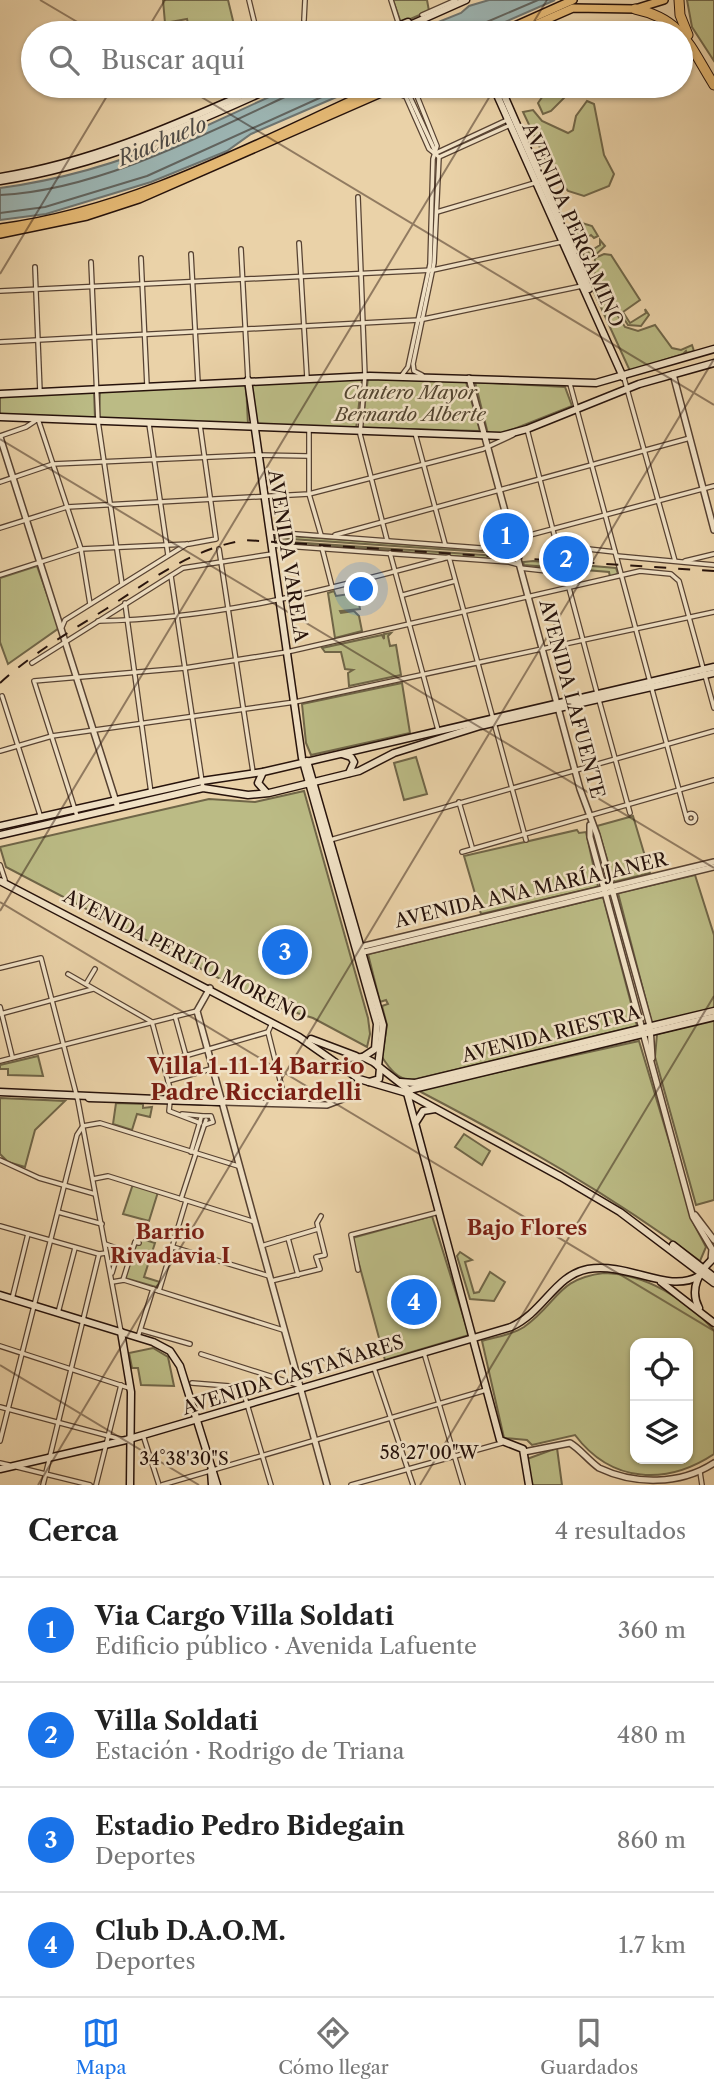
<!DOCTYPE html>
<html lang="es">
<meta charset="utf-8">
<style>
:root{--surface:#fff;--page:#f6f6f6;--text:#222;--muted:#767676;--line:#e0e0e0;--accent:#1a73e8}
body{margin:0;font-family:"Libre Caslon Text",serif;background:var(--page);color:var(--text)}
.controls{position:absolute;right:21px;bottom:21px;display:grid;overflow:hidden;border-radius:14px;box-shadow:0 2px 5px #0004}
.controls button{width:63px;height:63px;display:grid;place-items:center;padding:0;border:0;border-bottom:2px solid var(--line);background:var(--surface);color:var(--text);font:35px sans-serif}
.you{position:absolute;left:362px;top:590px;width:24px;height:24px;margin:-18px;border:5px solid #fff;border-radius:50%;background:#1a73e8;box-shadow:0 0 0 10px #1a73e833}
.badge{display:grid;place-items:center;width:46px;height:46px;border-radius:50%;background:var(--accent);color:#fff;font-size:23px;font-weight:700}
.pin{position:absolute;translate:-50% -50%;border:4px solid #fff;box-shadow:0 2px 7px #0006}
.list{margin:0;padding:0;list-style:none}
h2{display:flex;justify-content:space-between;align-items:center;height:91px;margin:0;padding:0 28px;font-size:30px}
h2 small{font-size:23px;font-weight:400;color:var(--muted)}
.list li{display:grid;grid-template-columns:46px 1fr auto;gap:21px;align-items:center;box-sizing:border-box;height:105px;padding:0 28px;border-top:2px solid var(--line)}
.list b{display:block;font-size:26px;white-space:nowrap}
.list p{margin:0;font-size:23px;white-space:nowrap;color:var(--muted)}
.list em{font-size:23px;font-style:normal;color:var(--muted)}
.icon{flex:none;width:38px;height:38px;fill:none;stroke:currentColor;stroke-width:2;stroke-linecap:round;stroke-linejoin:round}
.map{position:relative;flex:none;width:714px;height:1485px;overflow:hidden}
.search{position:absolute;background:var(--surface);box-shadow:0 2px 5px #0004;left:21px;right:21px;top:21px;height:77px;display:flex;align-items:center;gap:18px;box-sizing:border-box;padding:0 24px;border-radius:38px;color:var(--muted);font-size:26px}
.sheet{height:511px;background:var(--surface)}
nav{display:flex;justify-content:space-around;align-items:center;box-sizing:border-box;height:98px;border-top:2px solid var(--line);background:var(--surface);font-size:19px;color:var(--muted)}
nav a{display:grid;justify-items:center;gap:4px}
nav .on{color:var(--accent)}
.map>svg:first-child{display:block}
</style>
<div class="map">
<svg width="714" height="1485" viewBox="0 0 714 1485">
<rect width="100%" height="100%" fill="#ead2a8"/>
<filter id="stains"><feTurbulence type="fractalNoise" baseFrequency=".00286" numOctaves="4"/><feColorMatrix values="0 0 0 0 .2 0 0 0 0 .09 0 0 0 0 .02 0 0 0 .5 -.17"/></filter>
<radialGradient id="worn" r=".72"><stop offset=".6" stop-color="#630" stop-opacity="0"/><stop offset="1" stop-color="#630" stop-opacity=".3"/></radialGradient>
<g fill="#bbbb85" stroke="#706648" stroke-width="2" fill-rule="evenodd">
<polygon points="163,0 228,0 236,33 190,33 187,19 165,23"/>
<polygon points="393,0 427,0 429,11 401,23"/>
<polygon points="687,0 714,0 714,61 692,27"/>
<polygon points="550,86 575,87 551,111 543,114 538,103"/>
<polygon points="587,101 594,104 604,155 614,174 609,186 584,196 568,191 550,169 523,112 533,110 542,121 568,133 573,130 576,116"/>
<polygon points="582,223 592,226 598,236 594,238 591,235 581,242 585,249 581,251 584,255 600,245 600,240 605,246 590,260 590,272 625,327 638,331 655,325 672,348 681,350 692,345 694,351 687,353 686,351 683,354 630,371 572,244 574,227"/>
<polygon points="604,254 611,255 640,300 623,312 630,323 646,313 645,309 649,315 641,326 628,325 594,272 595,258"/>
<polygon points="368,378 466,382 480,431 362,428"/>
<polygon points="362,379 356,429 256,425 251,383"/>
<polygon points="475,382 565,387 572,406 504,433 488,434"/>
<polygon points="246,385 248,424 99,418 100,391"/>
<polygon points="94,392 95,418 0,415 0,396"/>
<polygon points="276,535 488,550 512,554 276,538"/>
<polygon points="276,541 513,557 513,559 510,561"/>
<polygon points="533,561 616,568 618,574 610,577 609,572 524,565 523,562"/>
<polygon points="37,566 59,628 8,664 0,642 0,578"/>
<polygon points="334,591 336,596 357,593 360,609 340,611 341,613 354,611 359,616 362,631 335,638 328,593"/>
<polygon points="391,633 388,636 390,646 396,645 401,675 349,686 348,673 353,670 345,669 341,652 325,652 322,648 382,635 384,639 384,634"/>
<polygon points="402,683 410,733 311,755 306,743 302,704"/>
<polygon points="416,757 427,794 404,800 394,763"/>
<polygon points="304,791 368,1018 370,1034 367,1047 313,1018 268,1004 6,867 0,847 209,799 255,802"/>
<polygon points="633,816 650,873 614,882 597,826"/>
<polygon points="577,830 579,833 586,832 598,887 481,914 464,856"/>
<polygon points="695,875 714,935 714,1009 652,1024 618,893"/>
<path d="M603 897 637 1026 412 1080C398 1080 389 1068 382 1057L387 1025 382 1006 388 1004 386 1000 380 1002 368 954Z"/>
<polygon points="714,1020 714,1200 696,1205 655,1057 657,1034"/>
<path d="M639 1041 694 1224 706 1247 700 1261C608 1193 522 1145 421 1092L422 1089Z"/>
<polygon points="38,1056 43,1076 8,1075 8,1069 0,1069 0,1065"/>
<polygon points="0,1098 65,1101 35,1130 25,1167 8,1162 0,1154"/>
<polygon points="116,1103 143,1104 143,1108 152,1107 150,1117 137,1114 132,1130 113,1124"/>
<polygon points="464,1134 490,1151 482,1165 455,1147"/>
<polygon points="133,1184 158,1192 149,1221 123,1214"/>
<polygon points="432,1216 469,1335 385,1360 352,1238"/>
<polygon points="142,1239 155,1243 144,1277 160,1282 156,1287 125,1278 135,1247"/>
<polygon points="460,1252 472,1260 465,1262 474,1293 479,1292 490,1272 505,1282 494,1301 470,1299 457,1256"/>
<path d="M604 1273C646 1274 686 1299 714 1330V1454C667 1485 612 1484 575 1435L532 1445 527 1440 504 1438 482 1341C495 1337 512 1335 524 1327 559 1302 556 1279 604 1273ZM635 1343H688V1459H635Z"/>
<polygon points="153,1348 168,1357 174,1386 141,1385 138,1368 132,1368 129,1353"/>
<polygon points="557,1448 562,1485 532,1485 527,1459"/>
</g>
<g fill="#9cb5b3" stroke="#6d7470" stroke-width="2">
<polygon points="489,0 555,0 480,33 411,33 461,13 469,6"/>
<path d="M293 86H362L251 134 227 151 151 182 46 214 0 220V188C60 180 119 163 175 139L177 134 182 137Z"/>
</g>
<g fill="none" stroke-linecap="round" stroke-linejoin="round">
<g stroke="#61645f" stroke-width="2">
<polyline points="477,33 482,24 538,0"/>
<path d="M0 195C95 191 204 135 289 95L293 86"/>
<polyline points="0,213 45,207 147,176 346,86"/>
</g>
<g stroke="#574232" stroke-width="6">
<g id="minor">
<polyline points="249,0 257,33"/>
<polyline points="391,0 399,25"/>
<polyline points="422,15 456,0"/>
<polyline points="304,20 305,0"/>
<polyline points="405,86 435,151"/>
<polyline points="393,91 406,97 429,149 439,157 434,263 413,364 414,371 422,375"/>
<polyline points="436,153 507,120"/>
<polyline points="439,157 510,125"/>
<polyline points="358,197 365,376 360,434 387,540"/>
<polyline points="437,212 538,182"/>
<polyline points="299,243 307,378"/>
<polyline points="241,249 248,380"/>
<polyline points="191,254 198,383"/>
<polyline points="141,258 147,386"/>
<polyline points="91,262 98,421 122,584"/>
<polyline points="35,267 40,392"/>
<polyline points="0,291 433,270 561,242"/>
<polyline points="0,342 419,320 582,286"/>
<polyline points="402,375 408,367 430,264 433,159 437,146 413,86"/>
<polyline points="624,378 675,561"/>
<polyline points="570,384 686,816"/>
<polyline points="149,424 168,555"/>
<polyline points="527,429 556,542 561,546 615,552"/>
<polyline points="309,430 309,494 321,535"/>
<polyline points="415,433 445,544"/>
<polyline points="0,436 26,427 38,419 81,549 90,604"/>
<polyline points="0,482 53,464 257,455 308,456"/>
<polyline points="0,528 67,507 309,494 483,449 513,435"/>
<polyline points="270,532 481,548 714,486"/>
<polyline points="335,535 690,438"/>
<polyline points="271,545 509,562 520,565"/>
<polyline points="322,548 332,587"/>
<polyline points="219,549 253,772"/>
<polyline points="390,553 438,730"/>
<polyline points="617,556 714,565"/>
<polyline points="685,561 714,554"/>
<polyline points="520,568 565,573 597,693"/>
<polyline points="0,575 81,549 189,544 216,539 200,425"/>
<polyline points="171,576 203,788"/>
<polyline points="403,595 455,581"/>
<polyline points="125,603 151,793"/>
<path d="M98 621C222 619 330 589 449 557L526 840"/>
<polyline points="62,627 65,620 187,544"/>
<polyline points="32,663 183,568 272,554"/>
<polyline points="2,696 41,818"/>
<polyline points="599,700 630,813"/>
<polyline points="0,751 52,736 295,702 714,612"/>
<polyline points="459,802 472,847"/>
<circle cx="691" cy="818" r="4.5"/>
<polyline points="77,816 34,681 185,668 287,652 640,571 671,574 679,581 714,708"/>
<polyline points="330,840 714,731"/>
<polyline points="462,852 714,780"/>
<polyline points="0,865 5,880"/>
<polyline points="0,968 41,958 78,1101 121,1332"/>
<polyline points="68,974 152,1022 171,1092 169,1111 200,1123"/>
<polyline points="86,984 95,969"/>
<polyline points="0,1007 12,1056"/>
<polyline points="0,1014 93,989"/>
<polyline points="175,1016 186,1056"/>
<polyline points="272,1023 268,1032 286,1104"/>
<polyline points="0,1061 197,1011"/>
<polyline points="164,1062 268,1032"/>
<polyline points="168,1081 214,1068"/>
<polyline points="182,1114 203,1116"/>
<polyline points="204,1125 213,1122 211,1116 204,1116"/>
<polyline points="83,1126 100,1123 238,1166"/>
<polyline points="191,1152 201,1118"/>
<polyline points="195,1153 206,1120"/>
<polyline points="0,1160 39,1178 95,1194"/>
<polyline points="93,1179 108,1176 255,1222"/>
<polyline points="181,1199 196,1153"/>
<polyline points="58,1212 102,1224"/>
<polyline points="0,1226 99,1254 106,1253"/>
<polyline points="288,1238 298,1275"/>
<polyline points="105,1244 119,1249 112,1273"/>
<polyline points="261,1246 318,1229"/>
<polyline points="173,1247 269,1276"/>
<polyline points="358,1270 351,1235 439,1212"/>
<polyline points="123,1280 135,1242 139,1243 137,1240 135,1242"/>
<polyline points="271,1281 320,1269 316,1257 325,1255 317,1223 321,1216"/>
<polyline points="112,1282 124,1280 283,1330"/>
<polyline points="159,1291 186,1201"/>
<polyline points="12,1299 28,1234"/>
<polyline points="58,1313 75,1248"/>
<polyline points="141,1330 190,1344"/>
<polyline points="138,1337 153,1289"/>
<polyline points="0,1346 129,1388"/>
<polyline points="424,1353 463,1485"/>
<polyline points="201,1354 298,1385"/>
<polyline points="374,1368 413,1485"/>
<polyline points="192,1383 242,1387 271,1485"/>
<polyline points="0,1407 124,1440"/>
<polyline points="143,1435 159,1485"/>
<polyline points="0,1441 77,1135 83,1126"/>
<polyline points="0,1463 9,1465"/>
<polyline points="17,1467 90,1485"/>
<polyline points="700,1472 702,1485"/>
<polyline points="43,1485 99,1254"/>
<polyline points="96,1485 121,1385"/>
<polyline points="162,1485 486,1390"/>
<polyline points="351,1485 502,1443"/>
</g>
</g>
<g stroke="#574232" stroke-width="8">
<g id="tertiary">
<polyline points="673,374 714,530"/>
<polyline points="469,378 580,789 597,835 650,1026 652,1058"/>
<polyline points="0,437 118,808"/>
<polyline points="590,825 590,837 693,1217 712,1249 711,1260"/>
<polyline points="360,947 714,862"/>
<polyline points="360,953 714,867"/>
<polyline points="210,988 197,1011 327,1485"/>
<polyline points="223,1102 327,1105 348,1097 359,1079"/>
<polyline points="695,1215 714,1240"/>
<path d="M524 1452 570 1443C580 1449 588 1460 599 1468 635 1485 680 1485 714 1463"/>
</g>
</g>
<g stroke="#26120b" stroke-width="9">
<g id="secondary">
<polyline points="381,33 408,22"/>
<polyline points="392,33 466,0"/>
<polyline points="493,86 623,377"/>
<polyline points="500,86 589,289"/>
<path d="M0 177C94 162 177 124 263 86"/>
<path d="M0 181C98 166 187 127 276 86"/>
<polyline points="248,380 302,758 377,1024 375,1049 363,1057"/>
<polyline points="0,394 370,376 596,383 714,349"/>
<polyline points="0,417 501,436 527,429 639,384 714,363"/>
<polyline points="342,754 351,757 354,762 349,773"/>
<polyline points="307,761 383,1025 378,1066"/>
<polyline points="263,772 258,783 266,792"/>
<polyline points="0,826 202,781 263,772 714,667"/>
<polyline points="0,835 203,788 248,795 269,793 359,771 394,753 480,726 714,673"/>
<polyline points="0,881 299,1037 359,1079 407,1093 561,1177 620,1212 714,1283"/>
<polyline points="311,1039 356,1056"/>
<polyline points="349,1071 346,1064 349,1058 363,1057 373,1062 410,1091"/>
<polyline points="369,1082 379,1079 380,1068"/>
<polyline points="400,1082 415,1083 714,1011"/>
<polyline points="409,1090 714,1017"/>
<polyline points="0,1092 223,1102"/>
<polyline points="407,1093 500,1440 523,1449 529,1485"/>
<polyline points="89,1098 223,1102"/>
<polyline points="416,1122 423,1111 435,1109"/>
<polyline points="673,1245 714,1277"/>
<polyline points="661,1282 714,1323"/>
<polyline points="0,1295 153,1342 170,1351 180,1366 217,1485"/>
<path d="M699 1308C689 1289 699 1271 714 1258"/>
<polyline points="121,1332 131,1392 130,1485"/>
<path d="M0 1469 126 1440 511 1327C544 1312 555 1275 588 1269 629 1262 668 1294 699 1276"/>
<polyline points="211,1471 212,1485"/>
</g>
</g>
<g stroke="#26120b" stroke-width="10">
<g id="primary">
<polyline points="499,33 573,0"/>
<polyline points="516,33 573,8 635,9 664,0"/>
<path d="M0 228C136 210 260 141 383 86"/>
<polyline points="0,234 87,216 139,199 397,86"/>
</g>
</g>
<g stroke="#26120b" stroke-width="11">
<g id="motorway">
<polyline points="679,0 680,15 688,35"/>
<path d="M635 9C683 19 690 47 714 85"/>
</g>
</g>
<use href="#minor" stroke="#f1e2c6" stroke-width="3.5"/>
<use href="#tertiary" stroke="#f1e2c6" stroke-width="5"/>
<use href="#secondary" stroke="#f1e2c6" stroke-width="6"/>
<use href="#primary" stroke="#e5b974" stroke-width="7"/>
<use href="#motorway" stroke="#e5b974" stroke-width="9"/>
<path stroke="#26120b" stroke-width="2" stroke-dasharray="12 12" stroke-linecap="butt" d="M0 683C32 654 69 632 106 609 151 580 191 549 245 540L714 571"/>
</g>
<path fill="none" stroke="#26120b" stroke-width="2" stroke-opacity="0.45" d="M40 0 96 33M145 33 165 0M527 33 547 0M183 86 714 405M0 274 113 86M0 439 714 868M0 902 714 1331M0 911 496 86M0 1365 199 1485M38 1485 714 359M420 1485 714 996"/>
<g text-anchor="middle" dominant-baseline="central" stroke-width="5" stroke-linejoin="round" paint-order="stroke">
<g font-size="19" fill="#26120b" stroke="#f1e2c6">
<text transform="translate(573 225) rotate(66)">AVENIDA PERGAMINO</text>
<text transform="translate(288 556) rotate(81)">AVENIDA VARELA</text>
<text transform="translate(572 699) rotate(75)">AVENIDA LAFUENTE</text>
<text transform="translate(531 890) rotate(-13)">AVENIDA ANA MARÍA JANER</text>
<text transform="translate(185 956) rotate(27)">AVENIDA PERITO MORENO</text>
<text transform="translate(551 1034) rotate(-14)">AVENIDA RIESTRA</text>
<text transform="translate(293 1375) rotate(-17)">AVENIDA CASTAÑARES</text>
</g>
<g font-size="19" font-style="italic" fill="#534530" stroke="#f1e2c6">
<text x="410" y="392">Cantero Mayor<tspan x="410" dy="22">Bernardo Alberte</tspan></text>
</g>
<g font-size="21" font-style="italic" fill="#4f4b46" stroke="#f1e2c6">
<text transform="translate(162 141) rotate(-23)">Riachuelo</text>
</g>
<g font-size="21" font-weight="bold" fill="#7a1f14" stroke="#f1e2c6">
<text x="527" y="1227">Bajo Flores</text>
<text x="170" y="1231">Barrio<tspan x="170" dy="24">Rivadavia I</tspan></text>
</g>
<g font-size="23" font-weight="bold" fill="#7a1f14" stroke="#f1e2c6">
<text x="256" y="1066">Villa 1-11-14 Barrio<tspan x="256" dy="26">Padre Ricciardelli</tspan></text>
</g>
</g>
<g font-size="18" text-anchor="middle" fill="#26120b" stroke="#f1e2c6" stroke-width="5" stroke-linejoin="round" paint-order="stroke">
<text x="429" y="1459">58°27'00"W</text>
<text x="184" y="1465">34°38'30"S</text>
</g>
<rect width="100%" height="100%" filter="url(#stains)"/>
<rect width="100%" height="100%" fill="url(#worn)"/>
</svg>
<div class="controls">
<button><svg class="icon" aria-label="locate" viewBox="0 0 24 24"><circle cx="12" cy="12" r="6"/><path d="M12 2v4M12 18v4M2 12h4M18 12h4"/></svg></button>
<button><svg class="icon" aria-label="layers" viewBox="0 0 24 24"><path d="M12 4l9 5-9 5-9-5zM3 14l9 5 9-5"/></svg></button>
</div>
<div class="you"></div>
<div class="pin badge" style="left:506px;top:536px">1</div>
<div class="pin badge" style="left:566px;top:559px">2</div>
<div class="pin badge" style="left:285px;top:952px">3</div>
<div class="pin badge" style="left:414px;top:1302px">4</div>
<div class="search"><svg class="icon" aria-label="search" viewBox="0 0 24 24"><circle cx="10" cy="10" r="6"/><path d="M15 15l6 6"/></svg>Buscar aquí</div>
</div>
<section class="sheet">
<h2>Cerca<small>4 resultados</small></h2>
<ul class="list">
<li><span class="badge">1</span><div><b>Via Cargo Villa Soldati</b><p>Edificio público · Avenida Lafuente</p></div><em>360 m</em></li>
<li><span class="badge">2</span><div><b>Villa Soldati</b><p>Estación · Rodrigo de Triana</p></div><em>480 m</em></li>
<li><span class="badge">3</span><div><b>Estadio Pedro Bidegain</b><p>Deportes</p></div><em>860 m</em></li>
<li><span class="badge">4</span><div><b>Club D.A.O.M.</b><p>Deportes</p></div><em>1.7 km</em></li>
</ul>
</section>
<nav>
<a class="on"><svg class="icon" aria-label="map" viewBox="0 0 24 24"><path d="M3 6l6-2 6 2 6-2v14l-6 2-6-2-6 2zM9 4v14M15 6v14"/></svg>Mapa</a>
<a><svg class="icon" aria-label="directions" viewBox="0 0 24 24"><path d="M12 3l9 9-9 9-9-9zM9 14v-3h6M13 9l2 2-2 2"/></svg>Cómo llegar</a>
<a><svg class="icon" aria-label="saved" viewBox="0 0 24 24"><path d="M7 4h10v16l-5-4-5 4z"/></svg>Guardados</a>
</nav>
